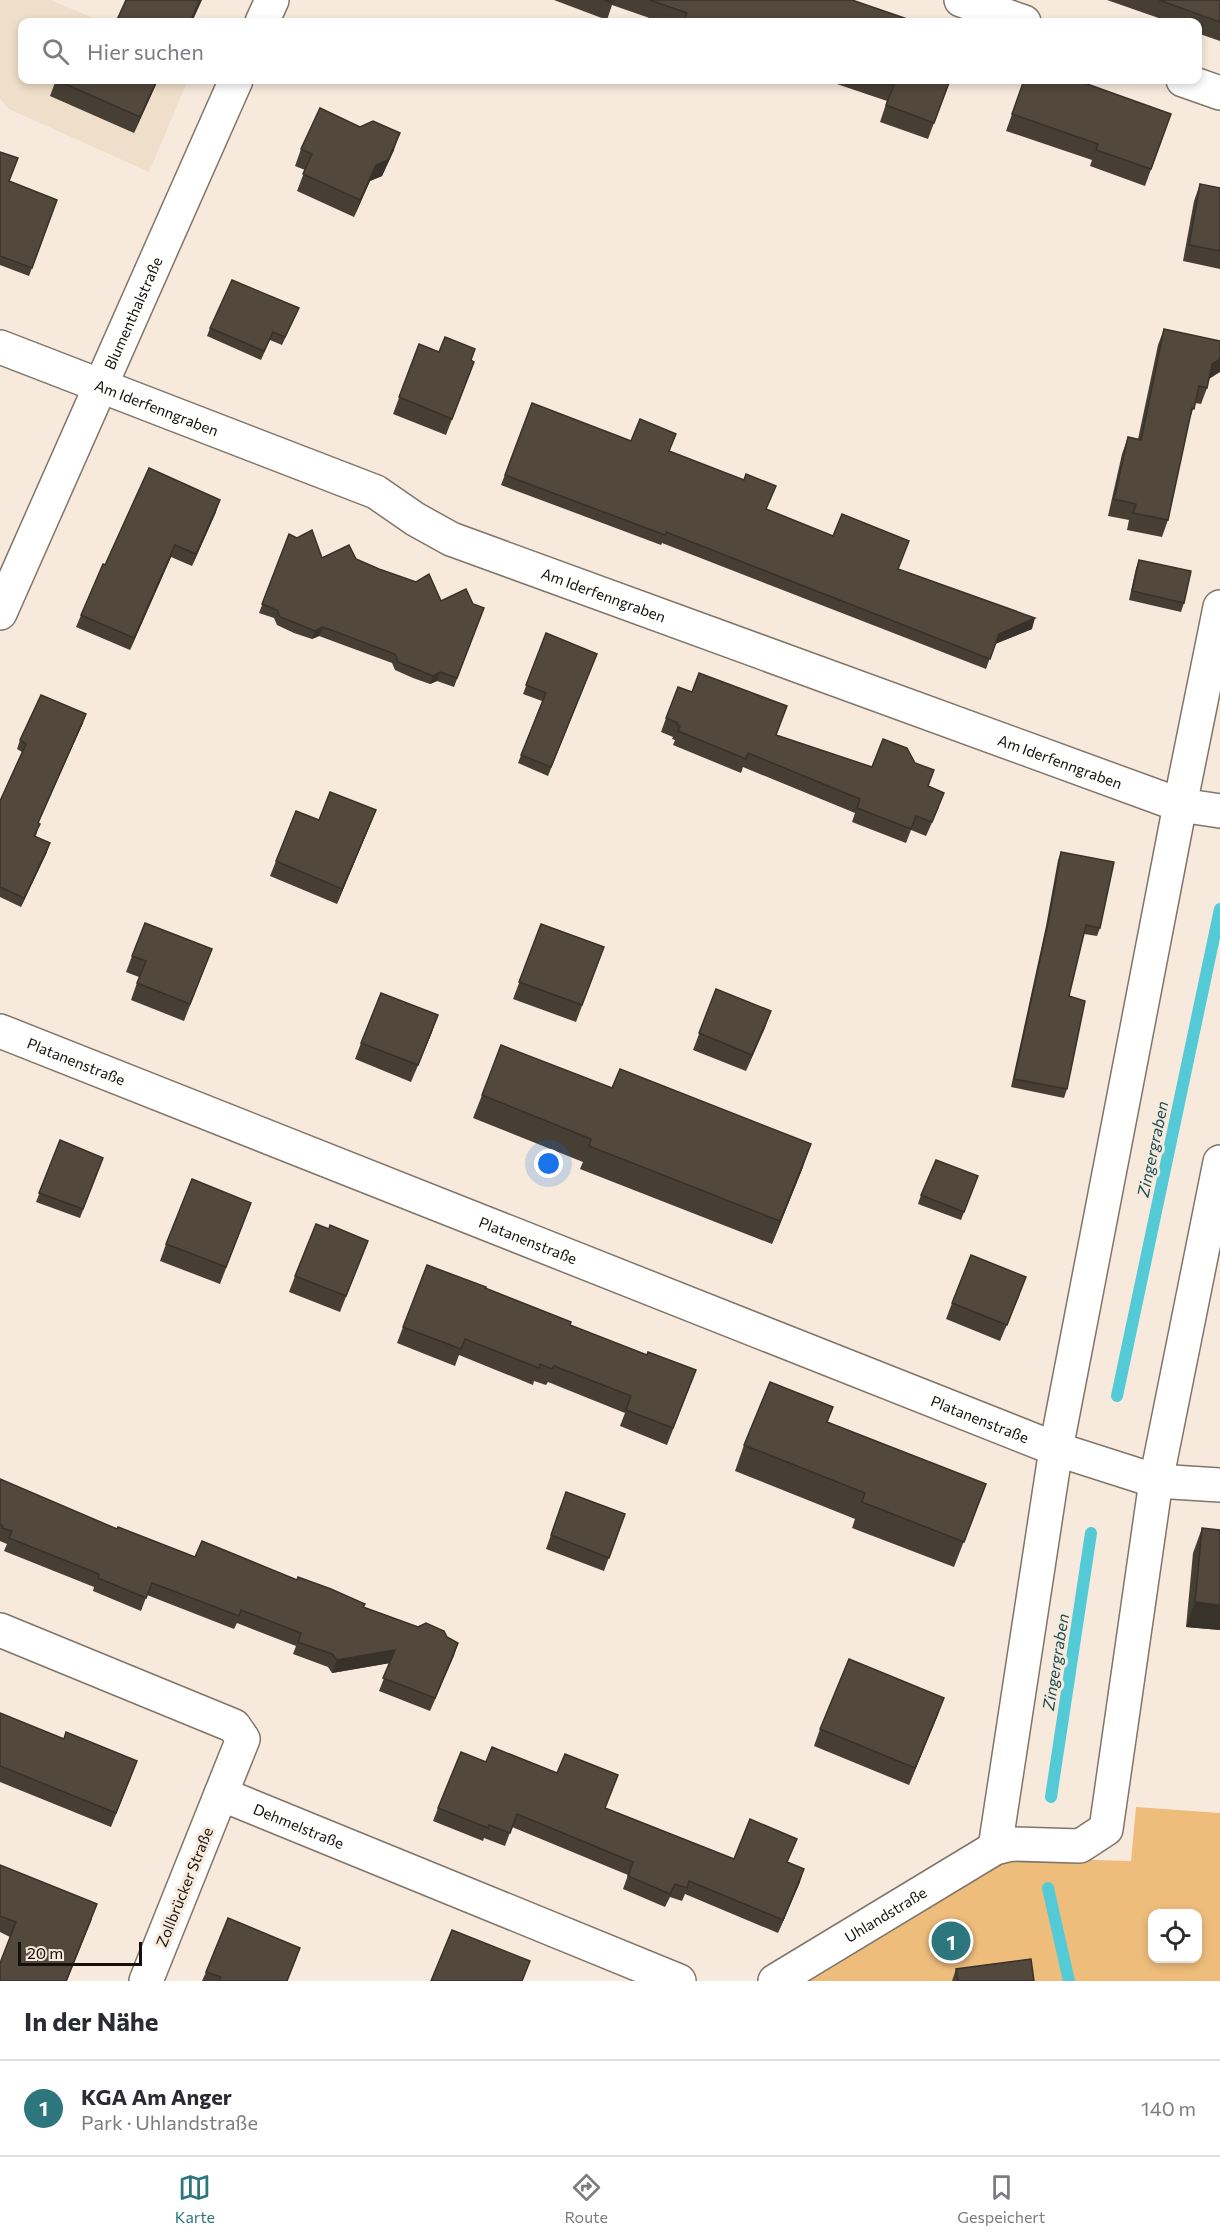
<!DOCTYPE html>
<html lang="de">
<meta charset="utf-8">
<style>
:root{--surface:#fff;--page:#f7f7f7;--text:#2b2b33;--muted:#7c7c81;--line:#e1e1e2;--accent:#2d767d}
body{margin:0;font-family:Commissioner,sans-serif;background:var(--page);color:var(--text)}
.controls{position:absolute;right:18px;bottom:18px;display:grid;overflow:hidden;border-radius:12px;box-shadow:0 3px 9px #0003}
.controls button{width:54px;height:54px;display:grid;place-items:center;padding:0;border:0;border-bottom:2px solid var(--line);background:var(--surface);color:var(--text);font:30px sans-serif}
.scale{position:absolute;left:18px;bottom:15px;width:124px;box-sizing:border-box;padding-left:6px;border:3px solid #14100b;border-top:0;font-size:16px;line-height:21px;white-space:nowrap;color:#14100b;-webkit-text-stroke:4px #f7eadc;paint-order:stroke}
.you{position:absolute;left:549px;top:1164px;width:21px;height:21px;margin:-15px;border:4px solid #fff;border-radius:50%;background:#1a73e8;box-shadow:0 0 0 9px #1a73e833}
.badge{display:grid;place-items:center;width:39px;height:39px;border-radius:50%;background:var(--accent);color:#fff;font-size:20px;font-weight:700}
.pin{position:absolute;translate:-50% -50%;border:3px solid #fff;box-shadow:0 2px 6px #0006}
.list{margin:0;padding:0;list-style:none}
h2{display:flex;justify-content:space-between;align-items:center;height:78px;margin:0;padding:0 24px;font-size:26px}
h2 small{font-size:20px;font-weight:400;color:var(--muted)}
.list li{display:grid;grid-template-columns:39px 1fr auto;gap:18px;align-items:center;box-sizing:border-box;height:96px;padding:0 24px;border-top:2px solid var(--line)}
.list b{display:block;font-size:22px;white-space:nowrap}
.list p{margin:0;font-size:20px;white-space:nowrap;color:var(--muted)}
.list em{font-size:20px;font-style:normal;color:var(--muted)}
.icon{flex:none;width:33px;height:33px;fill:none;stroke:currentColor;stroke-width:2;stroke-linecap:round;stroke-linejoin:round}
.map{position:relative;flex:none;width:1220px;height:1981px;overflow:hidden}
.search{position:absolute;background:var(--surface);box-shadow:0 3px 9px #0003;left:18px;right:18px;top:18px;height:66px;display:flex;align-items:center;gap:15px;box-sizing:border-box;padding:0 21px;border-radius:12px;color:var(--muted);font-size:22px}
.sheet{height:174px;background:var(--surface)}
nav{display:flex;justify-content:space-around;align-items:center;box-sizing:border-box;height:84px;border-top:2px solid var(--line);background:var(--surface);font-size:16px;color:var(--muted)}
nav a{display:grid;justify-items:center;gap:3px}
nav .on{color:var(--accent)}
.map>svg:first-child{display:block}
</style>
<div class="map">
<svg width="1220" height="1981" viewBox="0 0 1220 1981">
<rect width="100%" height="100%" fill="#f7eadc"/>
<polygon fill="#efdec9" points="0,0 51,0 102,22 22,22 22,80 188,80 149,172 9,109 0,99"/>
<path fill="#eebd7c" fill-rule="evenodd" d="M1136 1807 1220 1813V1981H798L996 1859 1022 1858 1131 1861ZM1152 1914H1198V1958H1152Z"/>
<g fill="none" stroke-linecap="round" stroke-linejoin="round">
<g stroke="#54cad6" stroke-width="12">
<polyline points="1117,1396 1220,909"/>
<polyline points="1051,1797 1091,1533"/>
<polyline points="1048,1888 1069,1981"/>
</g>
<g stroke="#807568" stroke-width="36">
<g id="street">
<polyline points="961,0 1024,22"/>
<polyline points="262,22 272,0"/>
<polyline points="1183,80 1220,93"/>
<path id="s1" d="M0 347 376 492 415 519 451 539 1180 805 1220 811"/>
<path id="s2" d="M0 613 236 80"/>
<path id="s3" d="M0 1031 1056 1449 1156 1481 1220 1485"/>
<polyline points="0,1630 234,1726 243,1739 146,1981"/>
<path id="s4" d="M221 1794 679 1981"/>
<polyline points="995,1848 1056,1449 1180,805 1220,607"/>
<path id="s5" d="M775 1981 995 1848 1012 1844 1080 1846 1106 1829 1156 1481 1220 1162"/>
</g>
</g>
<use href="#street" stroke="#fff" stroke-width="33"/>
</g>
<g fill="#473e34">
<polygon points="554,0 852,0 916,22 926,22 661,22 612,5 607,20"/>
<polygon points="1107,0 1220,0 1220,41 1197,33 1197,22 1170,22"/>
<polygon points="56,80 158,80 134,133 50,96"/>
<polygon points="825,80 950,80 928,139 880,122 887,101"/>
<polygon points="1024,80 1171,114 1145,186 1090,166 1092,160 1006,131"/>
<polygon points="301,149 394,150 382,176 370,181 354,217 297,191 305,170 295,166"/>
<polygon points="0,152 9,182 57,200 29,276 0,265"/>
<polygon points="1200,184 1220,188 1220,269 1183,261 1194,201"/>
<polygon points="299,308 282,345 270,340 261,360 207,336 210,328"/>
<polygon points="1164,329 1209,379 1207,388 1201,404 1195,403 1188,425 1168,520 1162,537 1127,530 1129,520 1108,516 1122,454 1128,437 1138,439 1158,345"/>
<polygon points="419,344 439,352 474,362 446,435 393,414"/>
<polygon points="532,403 631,441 670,452 767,510 1032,629 995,644 986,669 662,543 661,545 501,485"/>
<polygon points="216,512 192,566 171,557 130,650 76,627 81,615 105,565"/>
<polygon points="289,534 322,558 441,601 473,604 484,608 454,687 437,681 430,684 413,678 395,670 392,663 319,636 312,639 294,633 277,625 274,618 259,613"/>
<polygon points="1139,560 1184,603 1181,612 1129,600 1136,568"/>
<polygon points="546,633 597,654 548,776 518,763 542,701 523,694"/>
<polygon points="666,718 776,735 928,786 939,807 926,836 911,830 906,843 852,822 855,813 743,767 741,773 673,745 675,740 672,739 673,737 661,732"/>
<polygon points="83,723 38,823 37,833 35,837 47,852 21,907 0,897 0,801 22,752 17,749 20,740"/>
<polygon points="319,820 370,825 337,904 270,876 276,861"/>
<polygon points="1061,852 1100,928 1097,936 1084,934 1069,996 1067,1089 1064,1098 1011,1087 1046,926 1058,860"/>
<polygon points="541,924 604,947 576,1022 513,999"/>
<polygon points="212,949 184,1021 131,1000 139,977 126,972 132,956"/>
<polygon points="716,989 771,1011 746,1071 693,1050"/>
<polygon points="432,1032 411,1082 355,1059 361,1043"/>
<polygon points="482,1095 803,1167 772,1244 580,1169 583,1162 473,1118"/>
<polygon points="60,1140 103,1158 80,1218 36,1202"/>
<polygon points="978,1176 961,1220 918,1204 921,1195"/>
<polygon points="245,1219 220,1284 160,1261 166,1244"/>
<polygon points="368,1241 340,1312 289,1292 295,1276"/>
<polygon points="485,1288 570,1325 647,1355 696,1370 667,1445 620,1426 625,1413 548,1382 546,1385 534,1381 533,1385 459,1355 455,1366 397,1343 403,1327"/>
<polygon points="1020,1294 1000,1341 946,1319 952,1303"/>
<polygon points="827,1422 986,1484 954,1567 852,1528 855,1519 735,1471 744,1445"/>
<polygon points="0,1479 117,1529 195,1557 363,1607 447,1637 458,1643 430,1711 379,1691 390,1663 332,1673 328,1667 293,1654 296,1646 237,1623 234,1629 147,1595 141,1611 93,1591 94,1587 4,1551 7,1544 0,1541"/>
<polygon points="566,1492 625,1514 604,1571 546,1549"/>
<polygon points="1202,1528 1220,1630 1186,1627 1193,1553"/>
<polygon points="944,1698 909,1785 814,1746 820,1729"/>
<polygon points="0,1713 64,1739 137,1761 111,1827 0,1782"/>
<polygon points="486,1762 557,1773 613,1788 605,1808 734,1859 788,1862 800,1882 778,1933 685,1894 682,1901 670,1897 665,1907 623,1889 628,1875 512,1827 505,1846 484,1838 483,1841 433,1821 438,1808"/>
<polygon points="0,1865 92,1919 67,1981 0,1981 10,1937 0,1932"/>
<polygon points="956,1969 1034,1981 952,1981"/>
<polygon points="206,1972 287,1981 202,1981"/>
</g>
<g fill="#39322a">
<polygon points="200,0 202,0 192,22 190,22"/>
<polygon points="157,80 158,80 134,133 140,117"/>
<polygon points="400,133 394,150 382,176 370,181 354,217 360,200 376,165"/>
<polygon points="1220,359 1220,372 1206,381 1212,364"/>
<polygon points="220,500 216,512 192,566 196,554"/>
<polygon points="175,545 171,557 130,650 134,638"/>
<polygon points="1035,618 1032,629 995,644 999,634"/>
<polygon points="323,627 319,636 312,639 315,631"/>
<polygon points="440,672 437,681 430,684 433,676"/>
<polygon points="86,714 83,723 34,831 38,823"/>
<polygon points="376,810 370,825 337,904 342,889"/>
<polygon points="50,843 47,852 21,907 24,898"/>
<polygon points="771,1011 765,1028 746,1071 752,1055"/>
<polygon points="438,1015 432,1032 411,1082 418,1065"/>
<polygon points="811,1144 803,1167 772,1244 780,1221"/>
<polygon points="1195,1602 1220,1605 1220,1630 1186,1627"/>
<polygon points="458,1643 454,1656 430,1711 435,1698"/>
<polygon points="395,1650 390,1663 332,1673 337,1660"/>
<polygon points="944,1698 938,1715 909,1785 915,1768"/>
<polygon points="804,1869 800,1882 778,1933 783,1920"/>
</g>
<g fill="#52483c" stroke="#39322a" stroke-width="1.5">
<polygon points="126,0 200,0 190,22 116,22"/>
<polygon points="604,0 614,0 613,3"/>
<polygon points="650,0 852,0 916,22 917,19 926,22 684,22 687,13"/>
<polygon points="1159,0 1220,0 1220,22"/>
<polygon points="56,80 157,80 140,117"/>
<polygon points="878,80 950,80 934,123 886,105 894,85"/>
<polygon points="1024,80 1076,80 1171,114 1151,169 1096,150 1098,144 1012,114"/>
<polygon points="320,108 360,127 373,121 400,133 388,160 376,165 360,200 303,174 312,154 301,149"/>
<polygon points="0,152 18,158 9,181 57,200 32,268 0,256"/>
<polygon points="1200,184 1220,188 1220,251 1189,245"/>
<polygon points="232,280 299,308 285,337 273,332 264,351 210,328"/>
<polygon points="1164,329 1220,341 1220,359 1212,364 1207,388 1199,386 1194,409 1192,408 1168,520 1133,513 1136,504 1114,499 1128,437 1141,440"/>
<polygon points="445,337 475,349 471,360 474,362 452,419 399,397 419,344 439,352"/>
<polygon points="532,403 631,441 640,419 676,434 669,451 744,480 746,474 776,486 766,509 833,536 842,514 909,541 898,569 1035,618 999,634 990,659 666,532 665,535 505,475"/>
<polygon points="149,468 220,500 196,554 175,545 134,638 81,615 103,564 105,565"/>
<polygon points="312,530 322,558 349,545 356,559 379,569 416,582 429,574 441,601 466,589 473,604 484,608 457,678 440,672 433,676 416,669 398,662 395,654 323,627 315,631 298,624 280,617 277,610 262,604 289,534 297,538"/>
<polygon points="1139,560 1191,571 1184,603 1132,591"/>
<polygon points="546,633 597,654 551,767 521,755 546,693 526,685"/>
<polygon points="699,673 787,706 776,735 872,767 883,739 907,748 915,763 934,770 928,786 944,793 932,822 916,816 911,829 857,808 860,799 748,753 746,759 678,731 680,726 677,725 678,723 666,718 678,687 692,692"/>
<polygon points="41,695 86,714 38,823 40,824 34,836 50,843 24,898 0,887 0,801 26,744 20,740"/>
<polygon points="330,792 376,810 342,889 276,861 296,811 319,820"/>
<polygon points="1061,852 1114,862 1100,928 1086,925 1069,996 1085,1001 1067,1089 1014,1079 1049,918"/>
<polygon points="145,923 212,949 190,1004 137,983 146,961 132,956"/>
<polygon points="541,924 604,947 582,1005 519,982"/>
<polygon points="716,989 771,1011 752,1055 699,1033"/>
<polygon points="381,993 438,1015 418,1065 361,1043"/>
<polygon points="501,1045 612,1088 620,1069 811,1144 780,1221 589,1146 591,1139 482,1095"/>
<polygon points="60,1140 103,1158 83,1209 39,1193"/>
<polygon points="936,1160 978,1176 964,1212 921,1195"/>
<polygon points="192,1179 251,1203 226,1267 166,1244"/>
<polygon points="316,1224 329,1229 330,1225 368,1241 346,1296 295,1276"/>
<polygon points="971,1255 1026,1277 1007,1325 952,1303"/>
<polygon points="427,1265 486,1287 485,1288 571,1322 570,1325 647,1355 648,1352 696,1370 673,1428 626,1410 631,1396 554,1366 552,1369 540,1364 539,1368 465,1339 461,1349 403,1327"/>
<polygon points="770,1382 833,1407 827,1422 986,1484 964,1542 862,1502 865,1493 744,1445"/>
<polygon points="0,1479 117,1529 118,1527 195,1557 202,1541 297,1580 298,1577 331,1589 365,1604 363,1607 418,1627 426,1623 444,1631 447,1637 458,1643 435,1698 383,1678 395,1650 337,1660 332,1654 298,1642 301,1633 241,1610 239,1616 152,1583 146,1598 98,1578 99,1574 9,1538 12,1531 2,1528 3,1526 0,1524"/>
<polygon points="566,1492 625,1514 609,1558 551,1535"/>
<polygon points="1202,1528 1220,1530 1220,1605 1195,1602"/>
<polygon points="849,1659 944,1698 915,1768 820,1729"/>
<polygon points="0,1713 64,1739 66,1732 137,1761 116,1813 0,1766"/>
<polygon points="492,1747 557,1773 565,1754 618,1775 605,1808 734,1859 750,1819 797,1839 787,1862 804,1869 783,1920 689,1881 687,1888 675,1884 670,1894 628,1876 633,1862 517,1814 510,1833 489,1825 488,1828 438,1808 461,1752 486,1762"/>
<polygon points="0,1865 97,1904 66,1981 0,1981 0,1963 16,1922 0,1916"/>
<polygon points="228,1918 300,1948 287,1981 219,1981 221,1977 206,1972"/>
<polygon points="452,1930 530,1961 522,1981 431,1981"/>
<polygon points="1031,1959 1034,1981 958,1981 956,1969"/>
</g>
<g text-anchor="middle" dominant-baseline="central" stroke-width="6" stroke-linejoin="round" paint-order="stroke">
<g font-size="15" fill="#14100b" stroke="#f7eadc">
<text stroke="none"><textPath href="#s2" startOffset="328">Blumenthalstraße</textPath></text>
<text stroke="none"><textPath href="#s1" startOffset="168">Am Iderfenngraben</textPath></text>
<text stroke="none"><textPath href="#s1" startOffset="654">Am Iderfenngraben</textPath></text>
<text stroke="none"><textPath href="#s1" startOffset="1140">Am Iderfenngraben</textPath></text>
<text stroke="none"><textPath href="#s3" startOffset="82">Platanenstraße</textPath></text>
<text stroke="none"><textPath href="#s3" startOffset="568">Platanenstraße</textPath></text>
<text stroke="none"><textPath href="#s3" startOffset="1054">Platanenstraße</textPath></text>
<text stroke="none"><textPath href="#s4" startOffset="84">Dehmelstraße</textPath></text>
<text transform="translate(184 1887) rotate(-68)">Zollbrücker Straße</text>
<text stroke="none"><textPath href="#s5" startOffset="129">Uhlandstraße</textPath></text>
</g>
<g font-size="16" font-style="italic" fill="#194d52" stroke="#f7eadc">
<text transform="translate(1152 1149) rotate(-78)">Zingergraben</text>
<text transform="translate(1055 1662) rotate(-81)">Zingergraben</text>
</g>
</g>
</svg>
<div class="controls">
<button><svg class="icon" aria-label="locate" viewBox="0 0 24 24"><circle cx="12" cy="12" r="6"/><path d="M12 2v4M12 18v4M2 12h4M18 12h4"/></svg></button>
</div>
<div class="scale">20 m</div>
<div class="you"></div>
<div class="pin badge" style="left:951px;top:1941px">1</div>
<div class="search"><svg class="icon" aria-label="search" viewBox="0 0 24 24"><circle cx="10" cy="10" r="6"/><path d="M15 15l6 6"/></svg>Hier suchen</div>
</div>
<section class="sheet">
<h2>In der Nähe<small></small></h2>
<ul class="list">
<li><span class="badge">1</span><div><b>KGA Am Anger</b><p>Park · Uhlandstraße</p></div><em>140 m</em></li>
</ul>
</section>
<nav>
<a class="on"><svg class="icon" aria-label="map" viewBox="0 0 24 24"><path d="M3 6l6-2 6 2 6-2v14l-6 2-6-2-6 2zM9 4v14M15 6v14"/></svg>Karte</a>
<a><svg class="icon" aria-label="directions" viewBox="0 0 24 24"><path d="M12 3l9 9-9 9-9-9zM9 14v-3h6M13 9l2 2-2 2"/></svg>Route</a>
<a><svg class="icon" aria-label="saved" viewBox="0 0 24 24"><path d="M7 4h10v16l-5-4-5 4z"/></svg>Gespeichert</a>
</nav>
